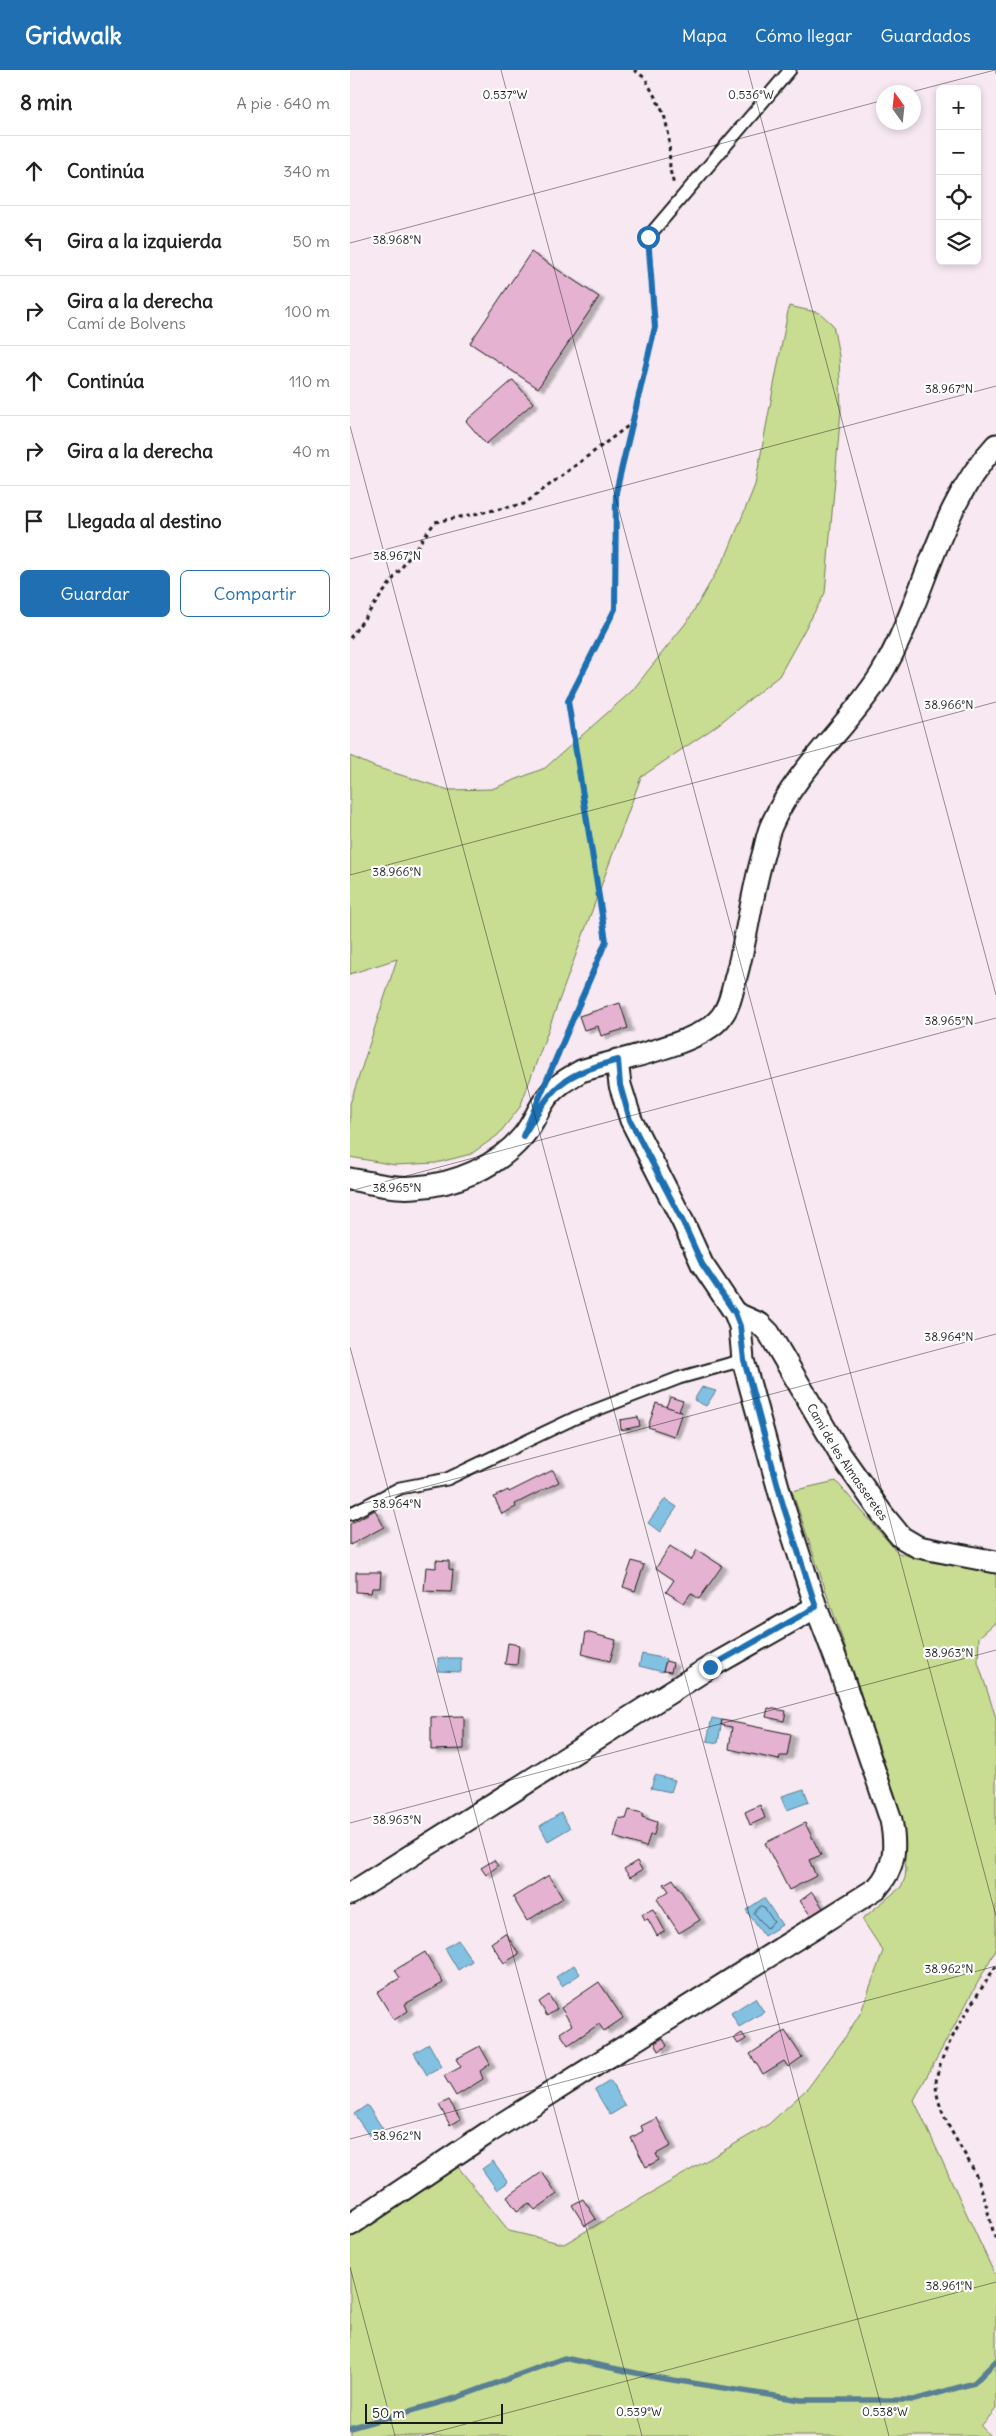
<!DOCTYPE html>
<html lang="es">
<meta charset="utf-8">
<style>
:root{--surface:#fff;--page:#f2f2f2;--text:#222;--muted:#767676;--line:#e0e0e0;--accent:#1f6fb2}
body{margin:0;font-family:Delius,sans-serif;background:var(--page);color:var(--text)}
.controls{position:absolute;right:15px;top:15px;display:grid;overflow:hidden;border-radius:8px;box-shadow:0 2px 8px #0003}
.controls button{width:45px;height:45px;display:grid;place-items:center;padding:0;border:0;border-bottom:1px solid var(--line);background:var(--surface);color:var(--text);font:25px sans-serif}
.compass{position:absolute;left:526px;top:15px;width:45px;height:45px;border-radius:50%;background:var(--surface);box-shadow:0 2px 8px #0003;rotate:345deg}
.scale{position:absolute;left:15px;bottom:12px;width:138px;box-sizing:border-box;padding-left:5px;border:2px solid #1c1c1c;border-top:0;font-size:14px;line-height:18px;white-space:nowrap;color:#1c1c1c;-webkit-text-stroke:4px #fff;paint-order:stroke}
.stop{position:absolute;width:15px;height:15px;margin:-11px;border:4px solid #1f6fb2;border-radius:50%;background:#fff}
.stop.end{background:#1f6fb2;border-color:#fff;box-shadow:0 1px 5px #0008}
.list{margin:0;padding:0;list-style:none}
h2{display:flex;justify-content:space-between;align-items:center;height:65px;margin:0;padding:0 20px;font-size:21px}
h2 small{font-size:16px;font-weight:400;color:var(--muted)}
.list li{display:grid;grid-template-columns:32px 1fr auto;gap:15px;align-items:center;box-sizing:border-box;height:70px;padding:0 20px;border-top:1px solid var(--line)}
.list b{display:block;font-size:19px;white-space:nowrap}
.list p{margin:0;font-size:16px;white-space:nowrap;color:var(--muted)}
.list em{font-size:16px;font-style:normal;color:var(--muted)}
.actions{display:flex;gap:10px;padding:15px 20px}
.actions a{flex:1;padding:11px 0;border:1px solid var(--accent);border-radius:8px;text-align:center;font-size:18px;color:var(--accent)}
.actions .main{background:var(--accent);color:#fff}
.icon{flex:none;width:28px;height:28px;fill:none;stroke:currentColor;stroke-width:2;stroke-linecap:round;stroke-linejoin:round}
.map{position:relative;flex:none;width:646px;height:2366px;overflow:hidden}
header{display:flex;align-items:center;gap:30px;box-sizing:border-box;height:70px;padding:0 25px;background:var(--accent);color:#fff}
header strong{font-size:24px}
nav{display:flex;gap:28px;margin-inline-start:auto;font-size:18px}
main{display:flex}
aside{flex:1;background:var(--surface)}
.map>svg:first-child{display:block}
</style>
<header>
<strong>Gridwalk</strong>
<nav><a>Mapa</a><a>Cómo llegar</a><a>Guardados</a></nav>
</header>
<main>
<aside>
<h2>8 min<small>A pie · 640 m</small></h2>
<ul class="list">
<li><svg class="icon" aria-label="ahead" viewBox="0 0 24 24"><path d="M12 20V5M6 11l6-6 6 6"/></svg><div><b>Continúa</b></div><em>340 m</em></li>
<li><svg class="icon" aria-label="left" viewBox="0 0 24 24"><path d="M17 20v-9H6M10 6l-5 5 5 5"/></svg><div><b>Gira a la izquierda</b></div><em>50 m</em></li>
<li><svg class="icon" aria-label="right" viewBox="0 0 24 24"><path d="M7 20v-9h11M14 6l5 5-5 5"/></svg><div><b>Gira a la derecha</b><p>Camí de Bolvens</p></div><em>100 m</em></li>
<li><svg class="icon" aria-label="ahead" viewBox="0 0 24 24"><path d="M12 20V5M6 11l6-6 6 6"/></svg><div><b>Continúa</b></div><em>110 m</em></li>
<li><svg class="icon" aria-label="right" viewBox="0 0 24 24"><path d="M7 20v-9h11M14 6l5 5-5 5"/></svg><div><b>Gira a la derecha</b></div><em>40 m</em></li>
<li><svg class="icon" aria-label="arrive" viewBox="0 0 24 24"><path d="M6 21V4h12l-3 4 3 4H6"/></svg><div><b>Llegada al destino</b></div></li>
</ul>
<div class="actions"><a class="main">Guardar</a><a>Compartir</a></div>
</aside>
<div class="map">
<svg width="646" height="2366" viewBox="0 0 646 2366">
<defs>
<filter id="shadow"><feDropShadow dx="5.5" dy="3" stdDeviation="1" flood-color="#0004"/></filter>
</defs>
<rect width="100%" height="100%" fill="#f7e8f1"/>
<filter id="ink" filterUnits="userSpaceOnUse"><feTurbulence type="fractalNoise" baseFrequency=".02" numOctaves="2"/><feDisplacementMap in="SourceGraphic" scale="10" xChannelSelector="R" yChannelSelector="G"/><feConvolveMatrix kernelMatrix="1 2 1 2 8 2 1 2 1" color-interpolation-filters="sRGB"/></filter>
<g filter="url(#ink)">
<g fill="#c8dd92" stroke="#727c57">
<polygon points="439,236 470,243 483,255 489,286 491,340 475,523 429,606 365,657 291,707 170,1037 148,1065 121,1084 86,1093 45,1095 0,1087 0,1034 47,889 0,904 0,686 25,697 99,720 142,719 195,698 282,621 339,549 377,484 405,415"/>
<polygon points="486,1411 548,1483 581,1492 646,1502 646,1552 629,1567 628,1592 646,1648 646,1879 564,2030 644,2203 646,2204 646,2339 631,2356 640,2366 0,2366 0,2167 108,2097 159,2161 214,2174 419,2054 458,2018 496,1966 511,1942 533,1881 512,1849 551,1817 555,1808 556,1799 546,1727 442,1421"/>
</g>
<g fill="#82c1e2" stroke="#597f93">
<polygon points="352,1317 366,1321 356,1336 344,1330"/>
<polygon points="315,1429 327,1437 310,1462 298,1453"/>
<polygon points="292,1584 316,1589 313,1602 289,1596"/>
<polygon points="88,1588 111,1588 111,1602 88,1601"/>
<polygon points="362,1648 372,1650 368,1673 357,1671"/>
<polygon points="305,1705 325,1710 321,1722 301,1718"/>
<polygon points="454,1719 459,1732 437,1740 432,1726"/>
<polygon points="211,1743 220,1758 198,1771 190,1756"/>
<polygon points="414,1828 432,1855 414,1866 396,1840"/>
<polygon points="108,1870 122,1891 108,1900 95,1878"/>
<polygon points="224,1895 230,1904 212,1916 206,1907"/>
<polygon points="405,1928 414,1942 389,1957 381,1943"/>
<polygon points="79,1974 92,1997 77,2005 64,1983"/>
<polygon points="260,2011 275,2036 260,2045 245,2020"/>
<polygon points="17,2035 33,2059 20,2067 4,2044"/>
<polygon points="143,2091 158,2112 147,2120 132,2099"/>
</g>
<g fill="none" stroke-linecap="round" stroke-linejoin="round">
<polygon stroke="#455e6b" stroke-width="1" points="411,1836 414,1837 424,1852 417,1858 404,1843"/>
<polyline stroke="#597f93" stroke-width="5.5" points="0,2358 106,2328 214,2288 310,2308 451,2330 564,2330 624,2313 646,2291"/>
</g>
<g fill="#e5b3d1" stroke="#1c1c1c" filter="url(#shadow)">
<polygon points="181,182 249,227 188,318 120,273"/>
<polygon points="163,310 183,333 136,374 116,351"/>
<polygon points="270,933 278,958 251,966 248,956 234,960 229,946"/>
<polygon points="320,1327 333,1331 329,1341 316,1337"/>
<polygon points="306,1333 332,1342 324,1366 298,1357"/>
<polygon points="288,1347 290,1356 271,1360 270,1350"/>
<polygon points="203,1400 209,1412 165,1434 166,1437 152,1444 144,1427 158,1420 159,1422"/>
<polygon points="25,1440 34,1457 0,1475 0,1454"/>
<polygon points="320,1476 341,1490 347,1480 372,1496 349,1529 341,1523 334,1533 316,1522 324,1510 306,1498"/>
<polygon points="86,1490 99,1491 99,1499 103,1500 101,1522 74,1521 76,1497 86,1498"/>
<polygon points="282,1491 294,1495 285,1521 273,1517"/>
<polygon points="6,1502 31,1502 30,1518 22,1518 21,1523 6,1522"/>
<polygon points="236,1562 266,1570 260,1591 232,1584"/>
<polygon points="158,1573 169,1575 167,1595 155,1594"/>
<polygon points="316,1591 323,1593 321,1602 313,1601"/>
<polygon points="418,1638 436,1641 434,1651 416,1647"/>
<polygon points="114,1646 114,1679 81,1680 81,1647"/>
<polygon points="372,1650 441,1664 437,1686 430,1686 429,1690 379,1679 382,1657 371,1655"/>
<polygon points="410,1735 415,1748 400,1755 395,1742"/>
<polygon points="279,1740 293,1743 292,1747 307,1752 304,1765 300,1765 296,1777 264,1767 269,1748 276,1749"/>
<polygon points="455,1753 471,1785 459,1790 466,1806 439,1820 415,1773"/>
<polygon points="144,1790 148,1796 136,1805 131,1798"/>
<polygon points="287,1791 292,1800 280,1807 274,1799"/>
<polygon points="199,1805 213,1828 177,1851 163,1827"/>
<polygon points="323,1809 350,1850 329,1863 307,1829 319,1821 314,1814"/>
<polygon points="462,1822 473,1838 461,1846 450,1831"/>
<polygon points="303,1839 315,1861 307,1866 298,1849 295,1850 292,1844"/>
<polygon points="155,1863 169,1884 154,1893 141,1873"/>
<polygon points="75,1882 93,1913 55,1934 58,1941 44,1950 27,1922 50,1908 45,1900"/>
<polygon points="249,1912 273,1948 254,1961 249,1954 218,1975 210,1963 222,1955 211,1938"/>
<polygon points="199,1925 207,1939 197,1946 189,1932"/>
<polygon points="435,1961 452,1987 438,1997 434,1991 413,2004 400,1984"/>
<polygon points="392,1963 396,1969 388,1974 384,1968"/>
<polygon points="313,1968 317,1976 309,1981 305,1973"/>
<polygon points="130,1976 140,1994 130,2001 133,2009 106,2026 94,2006 111,1997 106,1989"/>
<polygon points="99,2030 110,2049 100,2055 89,2035"/>
<polygon points="307,2048 321,2076 306,2084 309,2090 296,2097 281,2068 293,2061 291,2056"/>
<polygon points="192,2102 207,2124 185,2140 179,2133 167,2141 157,2127"/>
<polygon points="233,2129 246,2149 235,2156 222,2135"/>
</g>
<g fill="none" stroke-linecap="round" stroke-linejoin="round">
<g stroke="#1c1c1c" stroke-width="15">
<g id="lane">
<polyline points="298,167 440,0"/>
<polyline points="0,1444 50,1418 97,1409 225,1348 329,1308 393,1290"/>
</g>
</g>
<g stroke="#1c1c1c" stroke-width="25">
<g id="street">
<path d="M0 1109C21 1113 43 1119 65 1117 104 1115 147 1097 173 1066 183 1054 188 1039 197 1027 206 1015 219 1008 231 1001 265 990 350 975 371 947 379 937 382 923 385 910 397 869 401 826 413 785 416 775 417 764 422 754 447 698 497 658 530 606 575 532 586 439 646 375"/>
<path id="s1" d="M385 1243 410 1254 419 1263 490 1384 533 1445 551 1467 568 1477 646 1492"/>
<polyline points="0,1824 360,1597 466,1537"/>
<path d="M0 2155 139 2062 527 1818C546 1797 546 1776 541 1750L490 1600 466 1537 433 1435 393 1290 390 1256 385 1243 352 1194 333 1152 281 1050 270 1015 267 990"/>
</g>
</g>
<g stroke="#1c1c1c" stroke-width="3" stroke-dasharray="4 4" stroke-linecap="butt">
<polyline points="284,0 295,8 314,44 319,66 320,100 324,115"/>
<polyline points="0,568 85,452 174,434 282,353"/>
<polyline points="204,994 256,871 218,631 265,539 266,422 305,257 299,179"/>
<path d="M646 1896C630 1921 585 1986 586 2015 588 2050 616 2080 629 2112 636 2131 640 2152 646 2171"/>
</g>
<use href="#lane" stroke="#fff" stroke-width="11"/>
<use href="#street" stroke="#fff" stroke-width="21"/>
</g>
</g>
<g fill="none" stroke-linecap="round" stroke-linejoin="round" filter="url(#ink)">
<path stroke="#1f6fb2" stroke-width="6" d="M298 167 305 257 266 422 265 539 218 631 256 871 173 1066C204 1015 209 1006 268 990L270 1015 280 1050 333 1152 352 1194 385 1243 390 1256 394 1290 433 1435 466 1537 360 1597"/>
</g>
<path fill="none" stroke="#1c1c1c" stroke-width="1" stroke-opacity="0.45" d="M151 0 646 1846M398 0 646 925M645 0 646 4M561 22 645 0M0 173 534 30M0 356 539 2366M0 489 646 316M0 805 646 632M0 1121 646 948M0 1277 292 2366M0 1437 646 1264M0 1753 646 1580M0 2069 646 1896M0 2197 45 2366M71 2366 646 2212"/>
<g text-anchor="middle" dominant-baseline="central" stroke-width="4.5" stroke-linejoin="round" paint-order="stroke">
<g font-size="12" fill="#1c1c1c" stroke="#fff">
<text stroke="none"><textPath href="#s1" startOffset="191">Camí de les Almasseretes</textPath></text>
</g>
</g>
<g font-size="12" text-anchor="middle" fill="#1c1c1c" stroke="#fff" stroke-width="4.5" stroke-linejoin="round" paint-order="stroke">
<text x="155" y="29">0.537°W</text>
<text x="401" y="29">0.536°W</text>
<text x="47" y="174">38.968°N</text>
<text x="599" y="323">38.967°N</text>
<text x="47" y="490">38.967°N</text>
<text x="599" y="639">38.966°N</text>
<text x="47" y="806">38.966°N</text>
<text x="599" y="955">38.965°N</text>
<text x="47" y="1122">38.965°N</text>
<text x="599" y="1271">38.964°N</text>
<text x="47" y="1438">38.964°N</text>
<text x="599" y="1587">38.963°N</text>
<text x="47" y="1754">38.963°N</text>
<text x="599" y="1903">38.962°N</text>
<text x="47" y="2070">38.962°N</text>
<text x="599" y="2220">38.961°N</text>
<text x="289" y="2346">0.539°W</text>
<text x="535" y="2346">0.538°W</text>
</g>
</svg>
<div class="controls">
<button>+</button>
<button>−</button>
<button><svg class="icon" aria-label="locate" viewBox="0 0 24 24"><circle cx="12" cy="12" r="6"/><path d="M12 2v4M12 18v4M2 12h4M18 12h4"/></svg></button>
<button><svg class="icon" aria-label="layers" viewBox="0 0 24 24"><path d="M12 4l9 5-9 5-9-5zM3 14l9 5 9-5"/></svg></button>
</div>
<svg class="compass" viewBox="-18 -18 36 36"><path d="M0-13l5 13h-10z" fill="#e53935"/><path d="M0 13l5-13h-10z" fill="#767676"/></svg>
<div class="scale">50 m</div>
<div class="stop" style="left:298px;top:167px"></div>
<div class="stop end" style="left:360px;top:1597px"></div>
</div>
</main>
